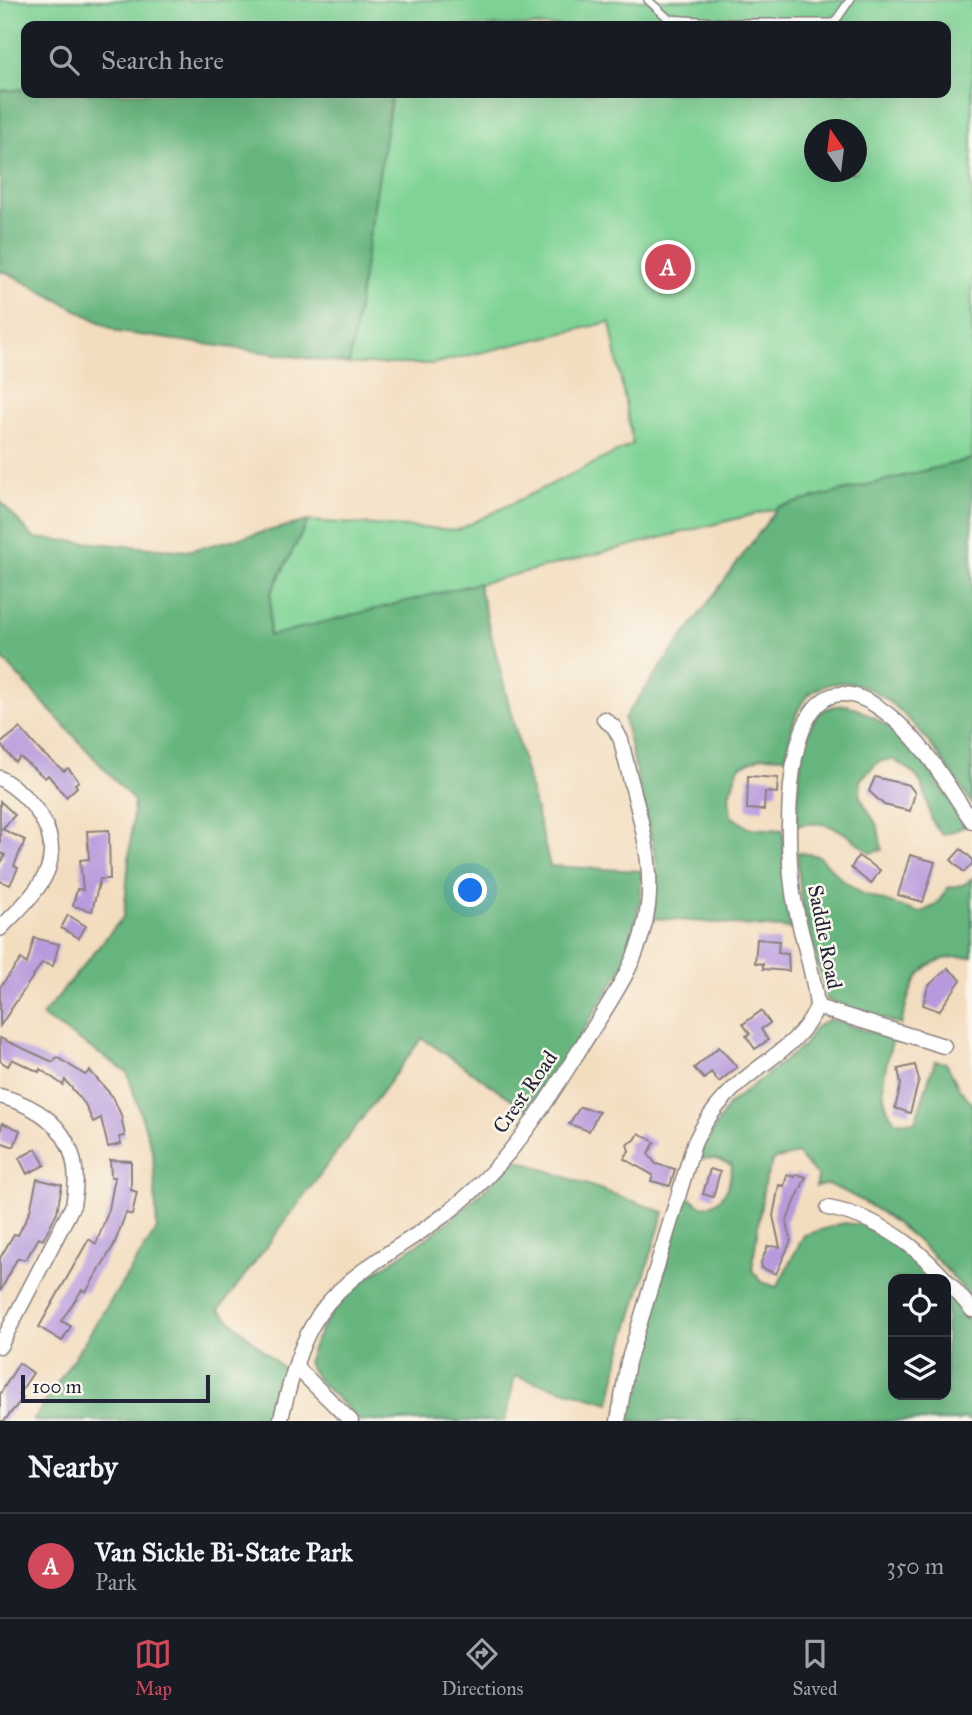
<!DOCTYPE html>
<style>
:root{--surface:#171b24;--page:#242831;--text:#f1f3f6;--muted:#9ea1a6;--line:#363941;--accent:#d1495b}
body{margin:0;font-family:"IM FELL Great Primer",serif;background:var(--page);color:var(--text)}
.controls{position:absolute;right:21px;bottom:21px;display:grid;overflow:hidden;border-radius:14px;box-shadow:0 7px 28px #0002}
.controls button{width:63px;height:63px;display:grid;place-items:center;padding:0;border:0;border-bottom:2px solid var(--line);background:var(--surface);color:var(--text);font:35px sans-serif}
.compass{position:absolute;left:804px;top:119px;width:63px;height:63px;border-radius:50%;background:var(--surface);box-shadow:0 7px 28px #0002;rotate:346deg}
.scale{position:absolute;left:21px;bottom:18px;width:189px;box-sizing:border-box;padding-left:7px;border:4px solid #22223b;border-top:0;font-size:19px;line-height:24px;white-space:nowrap;color:#22223b;-webkit-text-stroke:5px #fbf7ec;paint-order:stroke}
.you{position:absolute;left:471px;top:891px;width:24px;height:24px;margin:-18px;border:5px solid #fff;border-radius:50%;background:#1a73e8;box-shadow:0 0 0 10px #1a73e833}
.badge{display:grid;place-items:center;width:46px;height:46px;border-radius:50%;background:var(--accent);color:#fff;font-size:23px;font-weight:700}
.pin{position:absolute;translate:-50% -50%;border:4px solid #fff;box-shadow:0 2px 7px #0006}
.list{margin:0;padding:0;list-style:none}
h2{display:flex;justify-content:space-between;align-items:center;height:91px;margin:0;padding:0 28px;font-size:30px}
h2 small{font-size:23px;font-weight:400;color:var(--muted)}
.list li{display:grid;grid-template-columns:46px 1fr auto;gap:21px;align-items:center;box-sizing:border-box;height:105px;padding:0 28px;border-top:2px solid var(--line)}
.list b{display:block;font-size:26px;white-space:nowrap}
.list p{margin:0;font-size:23px;white-space:nowrap;color:var(--muted)}
.list em{font-size:23px;font-style:normal;color:var(--muted)}
.icon{flex:none;width:38px;height:38px;fill:none;stroke:currentColor;stroke-width:2;stroke-linecap:round;stroke-linejoin:round}
.map{position:relative;flex:none;width:972px;height:1421px;overflow:hidden}
.search{position:absolute;background:var(--surface);box-shadow:0 7px 28px #0002;left:21px;right:21px;top:21px;height:77px;display:flex;align-items:center;gap:18px;box-sizing:border-box;padding:0 24px;border-radius:14px;color:var(--muted);font-size:26px}
.sheet{height:196px;background:var(--surface)}
nav{display:flex;justify-content:space-around;align-items:center;box-sizing:border-box;height:98px;border-top:2px solid var(--line);background:var(--surface);font-size:19px;color:var(--muted)}
nav a{display:grid;justify-items:center;gap:4px}
nav .on{color:var(--accent)}
.map>svg:first-child{display:block}
</style>
<div class="map">
<svg width="972" height="1421" viewBox="0 0 972 1421">
<rect width="100%" height="100%" fill="#fbf7ec"/>
<filter id="ink" filterUnits="userSpaceOnUse"><feTurbulence type="fractalNoise" baseFrequency=".0143" numOctaves="2"/><feDisplacementMap in="SourceGraphic" scale="14" xChannelSelector="R" yChannelSelector="G"/><feConvolveMatrix kernelMatrix="1 2 1 2 8 2 1 2 1" color-interpolation-filters="sRGB"/></filter>
<filter id="wash" filterUnits="userSpaceOnUse"><feTurbulence type="fractalNoise" baseFrequency=".00686" numOctaves="4" result="noise"/><feDisplacementMap in="SourceGraphic" scale="28" xChannelSelector="R" yChannelSelector="G"/><feGaussianBlur stdDeviation="1.57" result="paint"/><feColorMatrix in="noise" values="0 0 0 0 0 0 0 0 0 0 0 0 0 0 0 0 0 1.4 0 .05"/><feComposite in="paint" operator="in"/></filter>
<g filter="url(#wash)">
<rect width="100%" height="100%" fill="#f3ddbf"/>
<path fill="#7ed395" stroke="#507a68" stroke-width="2" fill-rule="evenodd" d="M0 0H972V459L269 637 271 593 308 521 458 530 633 444 610 322 432 364H349L392 93H946V26H26V89L0 91ZM814 130H856V172H814Z"/>
<g fill="#66b57e" stroke="#446c5c" stroke-width="2">
<polygon points="26,89 26,93 392,93 349,364 118,332 4,271 0,273 0,91"/>
<path d="M972 459V804C946 764 891 676 837 683 824 685 812 689 804 700 793 715 790 738 786 757L763 756 739 767 729 795 731 816 749 828 783 830 786 904 792 929 654 918 657 865 624 718 778 507Z"/>
<polygon points="0,501 34,538 187,551 308,521 271,593 269,636 478,583 550,866 641,871 641,897 627,960 532,1113 422,1038 219,1310 284,1369 271,1421 33,1421 157,1229 153,1152 127,1072 42,1016 124,916 134,801 0,656"/>
<path d="M847 705C911 729 931 772 966 826L943 835C922 817 932 793 916 776 910 769 899 764 892 759L878 762 860 780V797L878 827 882 850 870 853C846 833 829 817 797 826 797 799 798 731 821 712 829 706 837 706 847 705Z"/>
<path d="M797 852 819 856 841 879 863 894 920 913 936 905 948 888 965 884 972 878V957C919 954 912 980 901 1025L827 1000 801 900Z"/>
<path d="M829 1019 893 1039C885 1067 875 1097 895 1121L915 1122 935 1061 946 1063 959 1088 972 1103V1300C933 1250 886 1207 827 1184L816 1187 818 1177 797 1154 773 1160 764 1184 752 1270 762 1282 777 1287 804 1235 844 1223 861 1225 882 1234 934 1279H893V1395H946V1291L972 1325V1421L963 1418 959 1421H626L636 1367 686 1196 704 1207C725 1202 730 1186 732 1165L716 1159 697 1158 729 1104 803 1046 815 1028Z"/>
<path d="M515 1159 664 1212 620 1355 610 1403 515 1376 505 1421H360L318 1380 307 1362C334 1282 388 1270 448 1222 472 1203 493 1181 515 1159Z"/>
</g>
<g id="blocks">
<g fill="#b79add">
<polygon points="20,728 40,751 64,771 68,768 79,781 75,784 77,787 66,797 48,775 45,778 20,757 15,762 0,744"/>
<polygon points="748,776 778,778 777,793 765,792 764,810 747,809"/>
<polygon points="875,777 909,785 915,793 910,811 884,805 869,791"/>
<polygon points="0,801 15,815 2,829 25,840 14,866 18,868 10,885 0,881 0,865 5,855 0,853"/>
<polygon points="109,830 110,879 100,879 92,911 73,906 77,889 83,890 80,860 89,859 87,831"/>
<polygon points="961,849 972,859 972,864 964,872 951,860"/>
<polygon points="910,855 935,862 923,902 898,895"/>
<polygon points="858,856 880,870 871,884 851,868"/>
<polygon points="68,915 86,926 79,938 61,928"/>
<polygon points="34,938 59,944 53,966 42,963 0,1026 0,987 21,959 27,964"/>
<polygon points="757,939 779,941 778,953 788,954 789,971 763,969 763,964 755,963"/>
<polygon points="948,968 961,980 939,1011 923,1005 928,986"/>
<polygon points="761,1011 770,1023 761,1029 768,1040 755,1049 746,1036 750,1034 743,1024"/>
<polygon points="0,1038 53,1062 57,1057 85,1075 90,1071 113,1097 121,1115 125,1136 119,1137 121,1144 108,1147 101,1118 93,1122 85,1104 65,1080 63,1085 40,1069 39,1072 12,1059 8,1066 0,1061"/>
<polygon points="719,1047 737,1067 719,1082 711,1072 704,1079 694,1068"/>
<polygon points="915,1065 919,1080 910,1113 895,1108 901,1084 898,1069"/>
<polygon points="580,1107 599,1112 589,1131 569,1124"/>
<polygon points="2,1123 20,1130 14,1147 0,1142"/>
<polygon points="639,1133 655,1142 648,1154 656,1164 675,1169 670,1186 651,1181 653,1175 624,1159 629,1151 627,1144 635,1140"/>
<polygon points="36,1149 45,1165 27,1174 19,1158"/>
<polygon points="110,1160 131,1161 131,1190 137,1192 132,1215 126,1213 114,1245 86,1292 82,1290 61,1321 71,1326 62,1341 39,1327 89,1239 96,1244 109,1209 115,1177 111,1177"/>
<polygon points="710,1169 720,1172 713,1197 703,1194"/>
<polygon points="796,1174 806,1177 786,1222 791,1241 776,1274 762,1268 761,1262 768,1246 780,1247 773,1216 779,1185 784,1186 787,1175 795,1177"/>
<polygon points="37,1179 62,1185 57,1212 43,1240 39,1238 26,1259 17,1259 0,1292 0,1258 14,1234 18,1235 30,1211"/>
<polygon points="19,1363 33,1373 19,1394 23,1398 4,1421 0,1421 0,1394"/>
</g>
</g>
</g>
<g filter="url(#ink)">
<use href="#blocks" fill-opacity="0" stroke="#8a807d" stroke-width="2"/>
<g fill="none" stroke-linecap="round" stroke-linejoin="round">
<g stroke="#8a807d" stroke-width="10">
<polyline id="service" points="648,0 669,19 731,23 834,23 850,0"/>
</g>
<g stroke="#8a807d" stroke-width="17">
<g id="minor">
<path d="M0 778C30 796 61 830 48 869 40 891 16 912 0 929"/>
<polyline points="817,1007 944,1046"/>
<path d="M0 1096C55 1111 85 1146 73 1205L0 1346"/>
<path d="M828 1208C893 1220 931 1260 972 1310"/>
<polyline points="297,1368 351,1421"/>
<path d="M280 1421C289 1390 296 1354 312 1326 342 1270 411 1245 457 1205 508 1163 543 1108 578 1052 607 1005 641 963 648 906 655 851 632 793 621 740L614 727 604 719"/>
<path d="M618 1421 628 1362 694 1144C707 1115 727 1092 752 1073 779 1052 802 1039 817 1007 814 969 799 932 793 893 784 832 780 621 895 720 929 750 947 786 972 821"/>
</g>
</g>
<use href="#service" stroke="#fff" stroke-width="7"/>
<use href="#minor" stroke="#fff" stroke-width="14"/>
</g>
</g>
<g text-anchor="middle" dominant-baseline="central" stroke-width="5" stroke-linejoin="round" paint-order="stroke">
<g font-size="21" fill="#22223b" stroke="#fbf7ec">
<text transform="translate(825 937) rotate(79)">Saddle Road</text>
<text transform="translate(525 1092) rotate(-55)">Crest Road</text>
</g>
</g>
</svg>
<div class="controls">
<button><svg class="icon" aria-label="locate" viewBox="0 0 24 24"><circle cx="12" cy="12" r="6"/><path d="M12 2v4M12 18v4M2 12h4M18 12h4"/></svg></button>
<button><svg class="icon" aria-label="layers" viewBox="0 0 24 24"><path d="M12 4l9 5-9 5-9-5zM3 14l9 5 9-5"/></svg></button>
</div>
<svg class="compass" viewBox="-18 -18 36 36"><path d="M0-13l5 13h-10z" fill="#e53935"/><path d="M0 13l5-13h-10z" fill="#9ea1a6"/></svg>
<div class="scale">100 m</div>
<div class="you"></div>
<div class="pin badge" style="left:668px;top:267px">A</div>
<div class="search"><svg class="icon" aria-label="search" viewBox="0 0 24 24"><circle cx="10" cy="10" r="6"/><path d="M15 15l6 6"/></svg>Search here</div>
</div>
<section class="sheet">
<h2>Nearby<small></small></h2>
<ul class="list">
<li><span class="badge">A</span><div><b>Van Sickle Bi-State Park</b><p>Park</p></div><em>350 m</em></li>
</ul>
</section>
<nav>
<a class="on"><svg class="icon" aria-label="map" viewBox="0 0 24 24"><path d="M3 6l6-2 6 2 6-2v14l-6 2-6-2-6 2zM9 4v14M15 6v14"/></svg>Map</a>
<a><svg class="icon" aria-label="directions" viewBox="0 0 24 24"><path d="M12 3l9 9-9 9-9-9zM9 14v-3h6M13 9l2 2-2 2"/></svg>Directions</a>
<a><svg class="icon" aria-label="saved" viewBox="0 0 24 24"><path d="M7 4h10v16l-5-4-5 4z"/></svg>Saved</a>
</nav>
